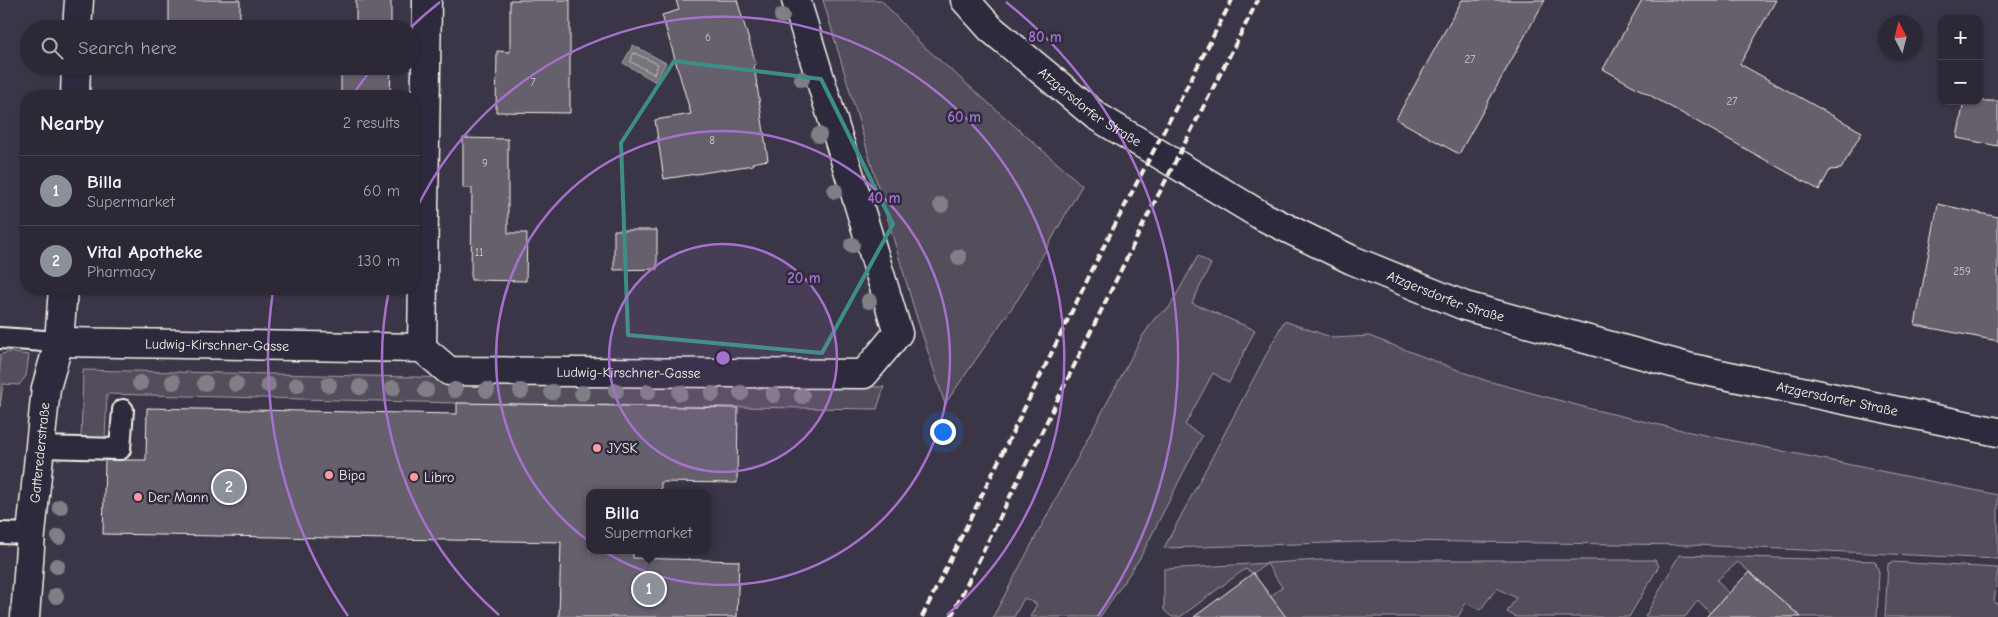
<!DOCTYPE html>
<meta charset="utf-8">
<style>
:root{--surface:#2c2835;--page:#34303d;--text:#f1f3f6;--muted:#a6a6ad;--line:#484450;--accent:#8c9099}
body{margin:0;font-family:"Comic Neue",sans-serif;background:var(--page);color:var(--text)}
.controls{position:absolute;right:15px;top:15px;display:grid;overflow:hidden;border-radius:10px;box-shadow:0 1px 4px #0004}
.controls button{width:45px;height:45px;display:grid;place-items:center;padding:0;border:0;border-bottom:1px solid var(--line);background:var(--surface);color:var(--text);font:25px sans-serif}
.compass{position:absolute;left:1878px;top:15px;width:45px;height:45px;border-radius:50%;background:var(--surface);box-shadow:0 1px 4px #0004;rotate:353deg}
.you{position:absolute;left:942px;top:431px;width:18px;height:18px;margin:-12px;border:4px solid #fff;border-radius:50%;background:#1a73e8;box-shadow:0 0 0 8px #1a73e833}
.badge{display:grid;place-items:center;width:32px;height:32px;border-radius:50%;background:var(--accent);color:#fff;font-size:16px;font-weight:700}
.pin{position:absolute;translate:-50% -50%;border:2px solid #fff;box-shadow:0 1px 5px #0006}
.popup{position:absolute;left:586px;top:489px;width:125px;height:65px;box-sizing:border-box;display:grid;place-content:center;border-radius:10px;background:var(--surface);filter:drop-shadow(0 1px 4px #0005);font-size:16px;white-space:nowrap;color:var(--muted)}
.popup b{font-size:19px;color:var(--text)}
.popup::after{content:'';position:absolute;left:50%;top:100%;margin-left:-10px;border:10px solid transparent;border-top-color:var(--surface)}
.list{margin:0;padding:0;list-style:none}
h2{display:flex;justify-content:space-between;align-items:center;height:65px;margin:0;padding:0 20px;font-size:21px}
h2 small{font-size:16px;font-weight:400;color:var(--muted)}
.list li{display:grid;grid-template-columns:32px 1fr auto;gap:15px;align-items:center;box-sizing:border-box;height:70px;padding:0 20px;border-top:1px solid var(--line)}
.list b{display:block;font-size:19px;white-space:nowrap}
.list p{margin:0;font-size:16px;white-space:nowrap;color:var(--muted)}
.list em{font-size:16px;font-style:normal;color:var(--muted)}
.icon{flex:none;width:28px;height:28px;fill:none;stroke:currentColor;stroke-width:2;stroke-linecap:round;stroke-linejoin:round}
.map{position:relative;flex:none;width:1998px;height:617px;overflow:hidden}
.search{position:absolute;background:var(--surface);box-shadow:0 1px 4px #0004;left:20px;top:20px;width:400px;height:55px;display:flex;align-items:center;gap:12px;box-sizing:border-box;padding:0 18px;border-radius:28px;color:var(--muted);font-size:19px}
.panel{position:absolute;background:var(--surface);box-shadow:0 1px 4px #0004;left:20px;top:90px;width:400px;height:205px;border-radius:20px}
.map>svg:first-child{display:block}
</style>
<div class="map">
<svg width="1998" height="617" viewBox="0 0 1998 617">
<rect width="100%" height="100%" fill="#3b3647"/>
<filter id="ink" filterUnits="userSpaceOnUse"><feTurbulence type="fractalNoise" baseFrequency=".02" numOctaves="2"/><feDisplacementMap in="SourceGraphic" scale="10" xChannelSelector="R" yChannelSelector="G"/><feConvolveMatrix kernelMatrix="1 2 1 2 8 2 1 2 1" color-interpolation-filters="sRGB"/></filter>
<g filter="url(#ink)">
<g fill="#534e5c" stroke="#a4a0a2">
<polygon points="823,0 881,0 919,42 1082,185 1020,296 945,404 916,315"/>
<polygon points="1198,256 1211,264 1192,303 1255,330 1229,383 1213,373 1185,425 1202,436 1140,558 1100,617 1030,617 1037,604 1024,598 1014,617 993,617 1142,337 1155,318 1169,308"/>
<polygon points="1284,321 1334,338 1369,336 1484,380 1591,409 1690,432 1998,495 1998,559 1694,545 1394,541 1164,548"/>
<polygon points="8,352 29,355 26,376 19,385 3,384 0,407 0,355"/>
<polygon points="83,370 884,387 877,409 457,403 107,394 105,439 81,442"/>
<polygon points="1679,555 1875,561 1879,572 1877,617 1801,617 1738,562 1717,580 1728,593 1710,613 1698,600 1685,617 1645,617"/>
<polygon points="1322,560 1655,560 1659,566 1629,617 1516,617 1507,612 1516,598 1497,588 1480,610 1466,603 1458,617 1285,617 1270,597 1282,587 1267,564 1253,573 1245,569 1180,617 1172,617 1164,610 1164,569"/>
<polygon points="1892,562 1998,568 1994,603 1998,604 1998,617 1885,617 1888,564"/>
</g>
<polygon fill="#78747b" stroke="#aaa6a7" points="633,45 666,63 656,82 623,63"/>
<g fill="none" stroke-linecap="round" stroke-linejoin="round">
<polygon stroke="#c2bfbc" stroke-width="1" points="634,53 658,64 654,74 631,62"/>
</g>
<g fill="#65616c" stroke="#f4f1e8">
<rect x="169" y="0" width="71" height="29"/>
<rect x="356" y="0" width="35" height="29"/>
<polygon points="510,0 570,0 570,113 496,112 497,51 510,52"/>
<polygon points="676,0 737,0 756,64 754,65 768,160 752,163 753,165 664,179 655,120 691,114 662,15 679,10"/>
<polygon points="1462,0 1545,0 1459,154 1396,119"/>
<polygon points="1642,0 1776,0 1740,64 1862,132 1841,169 1830,170 1819,190 1603,69"/>
<polygon points="355,66 391,66 390,96 341,96 341,67"/>
<polygon points="1964,101 1998,101 1998,146 1957,138"/>
<polygon points="463,138 508,139 508,233 527,233 526,281 471,280 472,188 463,188"/>
<polygon points="1938,204 1998,217 1998,341 1915,325"/>
<polygon points="614,230 657,230 657,269 614,270"/>
<polygon points="457,403 738,408 737,483 661,482 661,493 590,493 590,550 633,550 633,558 739,561 737,617 559,617 561,542 103,534 105,460 146,460 147,408 457,414"/>
<polygon points="1749,572 1801,617 1706,617"/>
<polygon points="1253,573 1286,617 1194,617"/>
</g>
<g fill="none" stroke-linecap="round" stroke-linejoin="round">
<g stroke="#f4f1e8" stroke-width="24">
<g id="lane">
<polyline points="0,338 59,342"/>
<polyline points="40,447 120,449 123,410"/>
<polyline points="0,533 31,534"/>
</g>
</g>
<g stroke="#f4f1e8" stroke-width="31">
<g id="street">
<path id="s1" d="M59 342 422 348 449 371 864 374 898 333 796 0"/>
<polyline points="422,348 427,0"/>
</g>
</g>
<g stroke="#f4f1e8" stroke-width="31">
<g id="secondary">
<path id="s2" d="M965 0 990 28 1096 116 1262 216 1352 260 1465 306 1691 368 1998 432"/>
<polyline points="77,29 79,0"/>
<polyline points="75,96 76,66"/>
<path id="s3" d="M25 617 31 534 46 388 59 342 63 289"/>
</g>
</g>
<use href="#lane" stroke="#2f2a3d" stroke-width="20"/>
<use href="#street" stroke="#2f2a3d" stroke-width="28"/>
<use href="#secondary" stroke="#2f2a3d" stroke-width="28"/>
<g stroke="#f4f1e8" stroke-width="4" stroke-dasharray="8 4" stroke-linecap="butt">
<polyline points="922,617 1104,246 1232,0"/>
<polyline points="951,617 1145,221 1258,0"/>
</g>
</g>
<g fill="#827e85">
<circle cx="782" cy="16" r="8"/>
<circle cx="802" cy="79" r="8"/>
<circle cx="819" cy="135" r="8"/>
<circle cx="835" cy="191" r="8"/>
<circle cx="941" cy="205" r="8"/>
<circle cx="852" cy="245" r="8"/>
<circle cx="959" cy="257" r="8"/>
<circle cx="869" cy="301" r="8"/>
<circle cx="173" cy="382" r="8"/>
<circle cx="140" cy="383" r="8"/>
<circle cx="205" cy="383" r="8"/>
<circle cx="236" cy="384" r="8"/>
<circle cx="268" cy="385" r="8"/>
<circle cx="297" cy="385" r="8"/>
<circle cx="329" cy="385" r="8"/>
<circle cx="360" cy="387" r="8"/>
<circle cx="393" cy="388" r="8"/>
<circle cx="426" cy="390" r="8"/>
<circle cx="455" cy="390" r="8"/>
<circle cx="487" cy="390" r="8"/>
<circle cx="521" cy="391" r="8"/>
<circle cx="616" cy="391" r="8"/>
<circle cx="552" cy="392" r="8"/>
<circle cx="648" cy="392" r="8"/>
<circle cx="582" cy="393" r="8"/>
<circle cx="680" cy="393" r="8"/>
<circle cx="741" cy="393" r="8"/>
<circle cx="712" cy="394" r="8"/>
<circle cx="773" cy="395" r="8"/>
<circle cx="802" cy="396" r="8"/>
<circle cx="60" cy="507" r="8"/>
<circle cx="59" cy="537" r="8"/>
<circle cx="57" cy="566" r="8"/>
<circle cx="56" cy="596" r="8"/>
</g>
</g>
<path fill="none" stroke="#3d8f86" stroke-width="4" stroke-linejoin="round" d="M674 61 821 79 893 224 822 353 628 335 621 143Z"/>
<circle cx="723" cy="358" r="114" fill="#a571cd" fill-opacity=".12"/>
<g fill="none" stroke="#a571cd" stroke-width="2.5">
<circle cx="723" cy="358" r="114"/>
<circle cx="723" cy="358" r="227"/>
<path d="M499 615A341 341 0 0 1 389 290M414 214A341 341 0 1 1 947 615"/>
<path d="M348 616A455 455 0 0 1 273 291M353 94A455 455 0 0 1 372 69M410 28A455 455 0 0 1 440 2M1006 2A455 455 0 0 1 1098 616"/>
</g>
<g fill="#ff9aa2" stroke="#2f2a3d" stroke-width="2">
<circle cx="597" cy="448" r="5"/>
<circle cx="329" cy="475" r="5"/>
<circle cx="414" cy="477" r="5"/>
<circle cx="138" cy="497" r="5"/>
</g>
<g text-anchor="middle" dominant-baseline="central" stroke-width="5" stroke-linejoin="round" paint-order="stroke">
<g font-size="11" fill="#d0cdc9">
<text x="708" y="37">6</text>
<text x="1470" y="59">27</text>
<text x="533" y="82">7</text>
<text x="1732" y="101">27</text>
<text x="712" y="140">8</text>
<text x="485" y="163">9</text>
<text x="479" y="252">11</text>
<text x="1962" y="271">259</text>
</g>
<g font-size="14" fill="#f4f1e8" stroke="#2f2a3d">
<text stroke="none"><textPath href="#s2" startOffset="165">Atzgersdorfer Straße</textPath></text>
<text stroke="none"><textPath href="#s2" startOffset="570">Atzgersdorfer Straße</textPath></text>
<text stroke="none"><textPath href="#s1" startOffset="158">Ludwig-Kirschner-Gasse</textPath></text>
<text stroke="none"><textPath href="#s1" startOffset="578">Ludwig-Kirschner-Gasse</textPath></text>
<text stroke="none"><textPath href="#s2" startOffset="975">Atzgersdorfer Straße</textPath></text>
<text stroke="none"><textPath href="#s3" startOffset="165">Gatterederstraße</textPath></text>
</g>
<g font-size="14" fill="#f4f1e8" stroke="#2f2a3d" text-anchor="start">
<text x="607" y="448">JYSK</text>
<text x="339" y="475">Bipa</text>
<text x="424" y="477">Libro</text>
<text x="148" y="497">Der Mann</text>
</g>
</g>
<circle cx="723" cy="358" r="8" fill="#a571cd" stroke="#2f2a3d" stroke-width="2.5"/>
<g font-size="15" text-anchor="middle" font-weight="bold" fill="#a571cd" stroke="#2f2a3d" stroke-width="5" stroke-linejoin="round" paint-order="stroke">
<text x="1045" y="42">80 m</text>
<text x="964" y="122">60 m</text>
<text x="884" y="203">40 m</text>
<text x="804" y="283">20 m</text>
</g>
</svg>
<div class="controls">
<button>+</button>
<button>−</button>
</div>
<svg class="compass" viewBox="-18 -18 36 36"><path d="M0-13l5 13h-10z" fill="#e53935"/><path d="M0 13l5-13h-10z" fill="#a6a6ad"/></svg>
<div class="you"></div>
<div class="pin badge" style="left:649px;top:589px">1</div>
<div class="popup"><b>Billa</b>Supermarket</div>
<div class="pin badge" style="left:229px;top:487px">2</div>
<div class="search"><svg class="icon" aria-label="search" viewBox="0 0 24 24"><circle cx="10" cy="10" r="6"/><path d="M15 15l6 6"/></svg>Search here</div>
<section class="panel">
<h2>Nearby<small>2 results</small></h2>
<ul class="list">
<li><span class="badge">1</span><div><b>Billa</b><p>Supermarket</p></div><em>60 m</em></li>
<li><span class="badge">2</span><div><b>Vital Apotheke</b><p>Pharmacy</p></div><em>130 m</em></li>
</ul>
</section>
</div>
